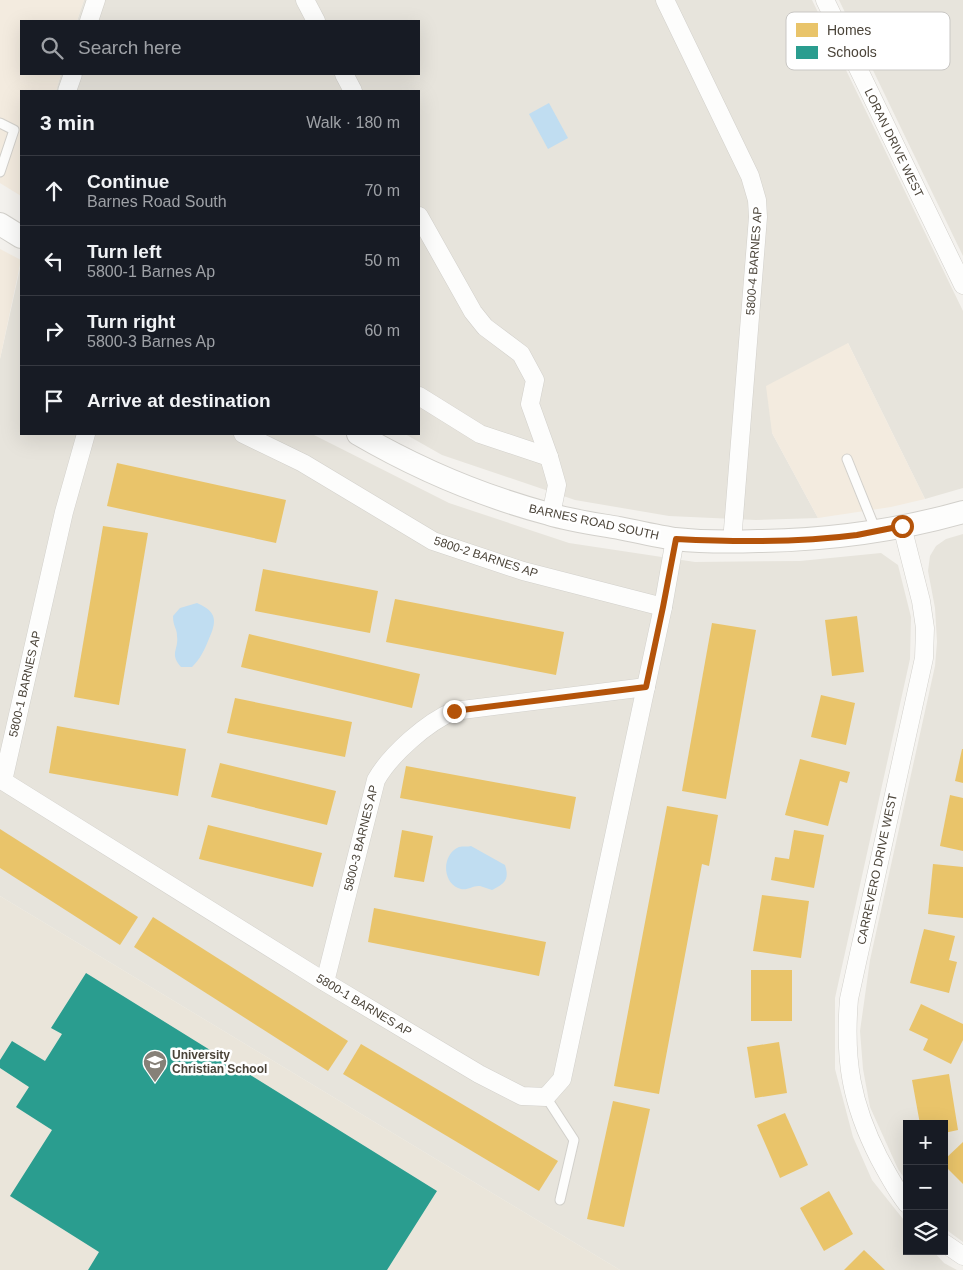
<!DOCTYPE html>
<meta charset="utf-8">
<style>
:root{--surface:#171b24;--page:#20242c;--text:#f1f3f6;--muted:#9ea1a6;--line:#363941}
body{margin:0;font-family:Helvetica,sans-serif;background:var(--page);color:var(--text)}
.controls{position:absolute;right:15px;bottom:15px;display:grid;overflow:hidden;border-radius:0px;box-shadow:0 5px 20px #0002}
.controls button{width:45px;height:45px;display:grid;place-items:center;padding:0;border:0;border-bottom:1px solid var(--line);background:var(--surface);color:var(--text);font:25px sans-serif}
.stop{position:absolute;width:15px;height:15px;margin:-11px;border:4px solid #b45309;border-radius:50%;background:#fff}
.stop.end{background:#b45309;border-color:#fff;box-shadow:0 1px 5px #0008}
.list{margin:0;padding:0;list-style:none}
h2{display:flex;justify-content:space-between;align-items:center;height:65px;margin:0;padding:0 20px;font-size:21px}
h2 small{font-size:16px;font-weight:400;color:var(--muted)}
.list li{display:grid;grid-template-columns:32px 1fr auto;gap:15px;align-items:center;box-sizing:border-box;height:70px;padding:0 20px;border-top:1px solid var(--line)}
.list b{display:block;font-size:19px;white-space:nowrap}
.list p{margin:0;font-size:16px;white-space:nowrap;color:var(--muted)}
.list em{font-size:16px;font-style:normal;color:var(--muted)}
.icon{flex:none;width:28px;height:28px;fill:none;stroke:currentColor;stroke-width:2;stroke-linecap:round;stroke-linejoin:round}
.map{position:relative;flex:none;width:963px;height:1270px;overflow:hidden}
.search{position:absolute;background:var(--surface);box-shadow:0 5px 20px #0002;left:20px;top:20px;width:400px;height:55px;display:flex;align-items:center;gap:12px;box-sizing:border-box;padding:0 18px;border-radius:0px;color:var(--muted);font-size:19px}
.panel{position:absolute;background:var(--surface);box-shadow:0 5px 20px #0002;left:20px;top:90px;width:400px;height:345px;border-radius:0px}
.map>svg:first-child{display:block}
</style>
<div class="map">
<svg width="963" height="1270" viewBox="0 0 963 1270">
<rect width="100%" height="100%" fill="#f4f2ee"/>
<g fill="#e7e4dc">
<polygon points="84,0 812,0 963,311 963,488 925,499 848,343 772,433 818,518 756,520 669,516 575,500 442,455 405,434 419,434 419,91 56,91 61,74 419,74 419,21 77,21"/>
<polygon points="839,0 963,0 963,256"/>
<polygon points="21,264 21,434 312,434 449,503 569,543 695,562 800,561 881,553 898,565 911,617 910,659 835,998 835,1069 853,1137 872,1180 907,1224 907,1251 933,1251 944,1263 957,1270 620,1270 0,896 0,359"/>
<polygon points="963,534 963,1242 944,1228 944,1124 907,1124 907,1182 898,1169 870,1107 863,1069 860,1031 870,960 935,666 937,642 935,608 928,571 930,556 936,546 946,539"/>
</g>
<g fill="#f3ebdf">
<polygon points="0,0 84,0 77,21 21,21 21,74 61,74 56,91 21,91 21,196 0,183"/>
<polygon points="0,249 21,260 0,359"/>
<polygon points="848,343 925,499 891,507 818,518 772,433 766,386"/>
</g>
<polygon fill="#eae5da" points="0,896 620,1270 0,1270"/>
<g fill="#c0ddf1">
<polygon points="549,103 568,138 548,149 529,114"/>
<path d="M197 603C218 612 217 622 208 641 204 651 200 659 192 667H181C169 653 179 650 177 636 177 628 173 627 173 616L180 608Z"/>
<path d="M471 846 505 865C510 880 504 884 492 890 488 889 484 887 480 886 472 885 467 892 458 888 442 881 442 854 459 847 463 846 468 847 471 846Z"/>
</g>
<g fill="#e9c46a">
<polygon points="117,463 286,500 276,543 107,506"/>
<polygon points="103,526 148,533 119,705 74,697"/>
<polygon points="263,569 378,591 370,633 255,611"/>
<polygon points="395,599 564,632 556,675 386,642"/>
<polygon points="857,616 864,672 832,676 825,620"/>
<polygon points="712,623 756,630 726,799 682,791"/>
<polygon points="249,634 420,674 412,708 241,667"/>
<polygon points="821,695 855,703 846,745 811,737"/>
<polygon points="235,698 352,722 345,757 227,733"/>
<polygon points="57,726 186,749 178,796 49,773"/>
<polygon points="962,749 963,749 963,783 955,781"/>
<polygon points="800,759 850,772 847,783 840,781 828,826 785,815"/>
<polygon points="220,763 336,791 327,825 211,797"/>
<polygon points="406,766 576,797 570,829 400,798"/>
<polygon points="950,795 963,798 963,851 940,846"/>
<polygon points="667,806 718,815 709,866 702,864 659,1094 614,1086"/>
<polygon points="208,825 322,853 313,887 199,859"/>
<polygon points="0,829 138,917 120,945 0,868"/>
<polygon points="402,830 433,836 424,882 394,877"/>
<polygon points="794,830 824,835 814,888 771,880 775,857 789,859"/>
<polygon points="933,864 963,867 963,918 928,914"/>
<polygon points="762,895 809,901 801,958 753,951"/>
<polygon points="374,908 546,942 539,976 368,942"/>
<polygon points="153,917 348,1041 328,1071 134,947"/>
<polygon points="924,929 955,936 949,960 957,962 949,993 910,983"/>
<rect x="751" y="970" width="41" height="51"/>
<polygon points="921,1004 963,1024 963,1040 951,1064 923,1050 928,1039 909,1030"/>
<polygon points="779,1042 787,1093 755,1098 747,1047"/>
<polygon points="361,1044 558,1161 539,1191 343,1074"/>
<polygon points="949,1074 958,1130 944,1133 944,1124 920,1124 912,1080"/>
<polygon points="613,1101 650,1109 624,1227 587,1219"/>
<polygon points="785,1113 808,1165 780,1178 757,1125"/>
<polygon points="963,1142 963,1184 944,1165 944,1160"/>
<polygon points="829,1191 853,1234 824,1251 800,1208"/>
<polygon points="864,1250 885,1270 844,1270"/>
</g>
<polygon fill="#2a9d8f" points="86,973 437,1191 387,1270 88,1270 99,1252 10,1196 52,1130 16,1107 29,1087 0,1068 0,1060 12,1041 45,1061 62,1034 51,1028"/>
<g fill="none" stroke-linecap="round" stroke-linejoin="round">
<g stroke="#d2d0cb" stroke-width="11">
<g id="service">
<polyline points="0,123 14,130 0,172"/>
<polyline points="847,459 876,531"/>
<polyline points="546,1097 574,1140 560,1200"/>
</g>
</g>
<g stroke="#d2d0cb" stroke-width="19">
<g id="minor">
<polyline points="305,0 316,21"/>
<polyline points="665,0 750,176 757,200 758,217 732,542"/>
<polyline points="825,0 963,285"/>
<polyline points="89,21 96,0"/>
<polyline points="344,74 353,91"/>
<polyline points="67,91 73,74"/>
<polyline points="419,216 473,312 485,327 521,354 535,380 530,404 549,457 557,485 551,515"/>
<polyline points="419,396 480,434 549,457"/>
<polyline points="86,434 64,512 3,781 325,982 479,1074 522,1096 546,1097 562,1079 663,607 675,539"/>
<polyline points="243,434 303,463 433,541 523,571 663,607"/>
<path d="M902 526 921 601 925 628 924 658 849 999C844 1060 851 1103 879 1158 887 1173 896 1190 907 1204"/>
<path d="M325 982 376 780C390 755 427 722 454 711L646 687"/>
<polyline points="944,1243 963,1256"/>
</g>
</g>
<g stroke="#d2d0cb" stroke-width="24">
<g id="tertiary">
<polyline points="0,224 21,237"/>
<path d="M358 434C418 469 482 496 549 514 572 521 596 524 619 528 638 532 656 536 675 539 702 542 731 542 758 541 827 540 896 531 963 512"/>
</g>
</g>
<use href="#service" stroke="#fdfdfc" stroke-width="9"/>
<use href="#minor" stroke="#fdfdfc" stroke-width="18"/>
<use href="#tertiary" stroke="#fdfdfc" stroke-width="22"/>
</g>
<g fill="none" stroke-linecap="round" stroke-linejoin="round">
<path stroke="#b45309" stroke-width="6" d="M454 711 646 687 663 607 676 539C736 542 797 543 857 535 872 532 887 529 902 526"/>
</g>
<defs>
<g id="school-pin" transform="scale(1.25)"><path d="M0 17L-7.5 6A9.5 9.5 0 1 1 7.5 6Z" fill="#868178" stroke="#fff"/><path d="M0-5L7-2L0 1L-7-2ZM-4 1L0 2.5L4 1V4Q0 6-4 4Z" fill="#fff"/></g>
</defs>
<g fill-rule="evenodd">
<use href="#school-pin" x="155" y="1062"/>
</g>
<g text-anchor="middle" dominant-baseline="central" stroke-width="5" stroke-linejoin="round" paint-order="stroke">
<g font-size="12" fill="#4b4439" stroke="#fff">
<text transform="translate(894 143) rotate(64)">LORAN DRIVE WEST</text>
<text transform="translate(754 261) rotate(-86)">5800-4 BARNES AP</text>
<text transform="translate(594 522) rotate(12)">BARNES ROAD SOUTH</text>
<text transform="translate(486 557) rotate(18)">5800-2 BARNES AP</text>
<text transform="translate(25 684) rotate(-77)">5800-1 BARNES AP</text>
<text transform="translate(361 838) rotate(-76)">5800-3 BARNES AP</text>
<text transform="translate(877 869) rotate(-78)">CARREVERO DRIVE WEST</text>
<text transform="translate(364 1005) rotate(31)">5800-1 BARNES AP</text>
</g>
<g font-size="12" font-weight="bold" fill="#4b4439" stroke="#fff" text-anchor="start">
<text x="172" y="1055">University<tspan x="172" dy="14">Christian School</tspan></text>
</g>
</g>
<rect x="786" y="12" width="164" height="58" rx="8" fill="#fff" stroke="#c9c7c4" stroke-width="1"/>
<rect x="796" y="23" width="22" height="14" fill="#e9c46a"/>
<rect x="796" y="46" width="22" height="13" fill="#2a9d8f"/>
<g font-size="14" fill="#4b4439">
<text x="827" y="35">Homes</text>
<text x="827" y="57">Schools</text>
</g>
</svg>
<div class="controls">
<button>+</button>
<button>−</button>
<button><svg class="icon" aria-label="layers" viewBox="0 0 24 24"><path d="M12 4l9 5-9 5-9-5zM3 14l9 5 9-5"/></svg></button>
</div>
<div class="stop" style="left:902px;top:526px"></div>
<div class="stop end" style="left:454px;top:711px"></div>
<div class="search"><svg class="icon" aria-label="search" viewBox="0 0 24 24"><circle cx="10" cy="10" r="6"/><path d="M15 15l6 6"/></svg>Search here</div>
<section class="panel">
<h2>3 min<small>Walk · 180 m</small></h2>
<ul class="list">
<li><svg class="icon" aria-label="ahead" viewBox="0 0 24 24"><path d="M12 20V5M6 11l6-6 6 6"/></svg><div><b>Continue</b><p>Barnes Road South</p></div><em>70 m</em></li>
<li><svg class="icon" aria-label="left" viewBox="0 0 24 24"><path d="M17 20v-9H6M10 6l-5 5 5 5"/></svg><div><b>Turn left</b><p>5800-1 Barnes Ap</p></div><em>50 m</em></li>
<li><svg class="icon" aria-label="right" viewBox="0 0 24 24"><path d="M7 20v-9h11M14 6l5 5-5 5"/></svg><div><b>Turn right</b><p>5800-3 Barnes Ap</p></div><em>60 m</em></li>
<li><svg class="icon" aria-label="arrive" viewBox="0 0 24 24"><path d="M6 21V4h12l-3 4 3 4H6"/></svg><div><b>Arrive at destination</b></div></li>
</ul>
</section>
</div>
